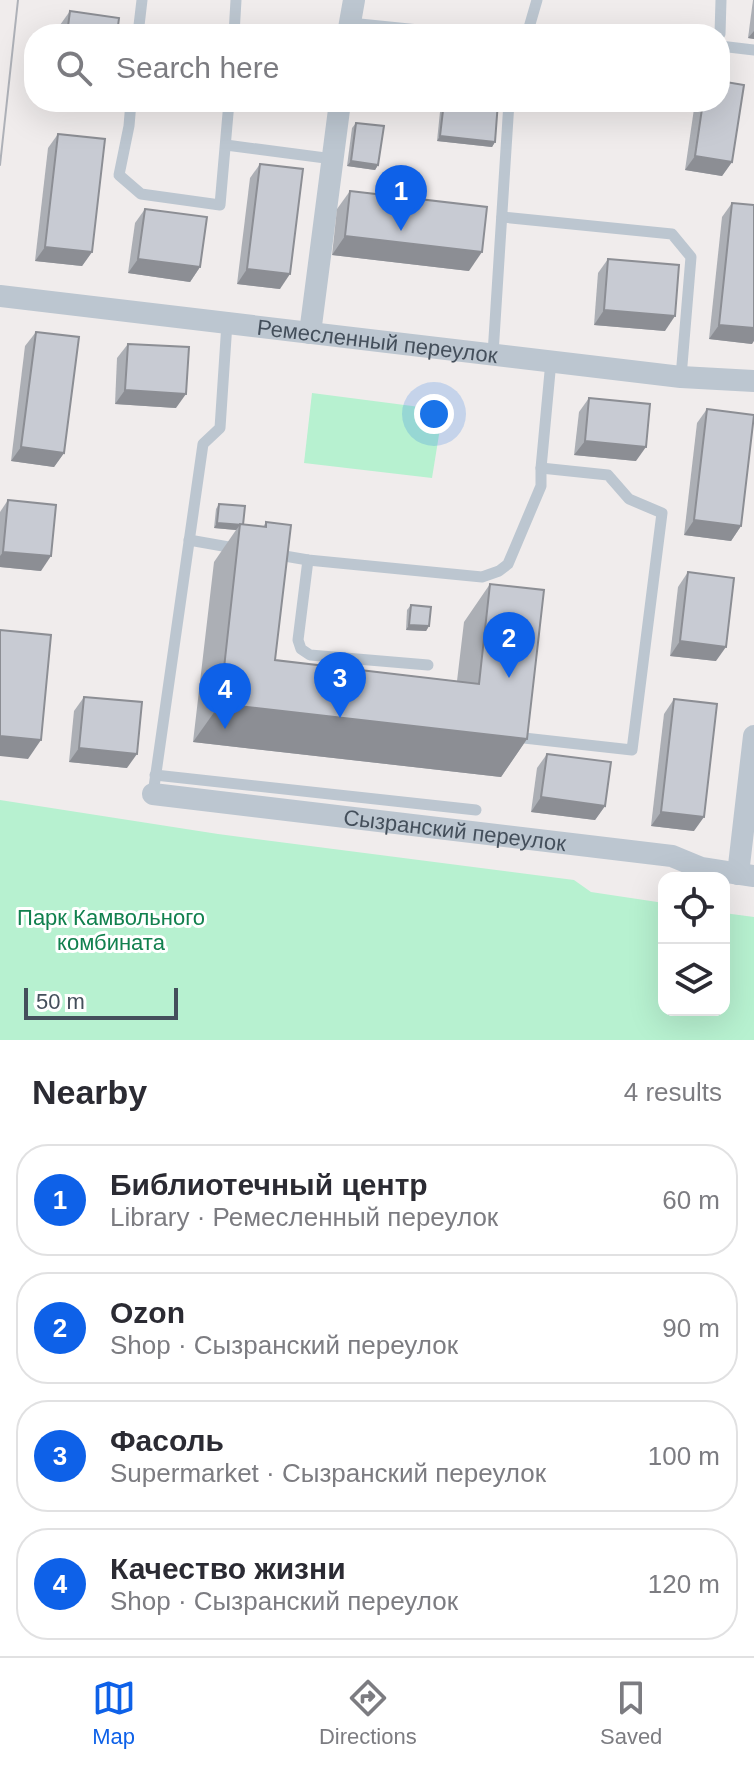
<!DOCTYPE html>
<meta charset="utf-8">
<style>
:root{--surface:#fff;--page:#f7f7f7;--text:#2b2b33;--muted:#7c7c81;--line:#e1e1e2;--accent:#0e61e8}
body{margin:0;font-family:Arial,sans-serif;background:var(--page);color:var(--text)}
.controls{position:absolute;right:24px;bottom:24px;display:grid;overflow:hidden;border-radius:16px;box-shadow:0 8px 32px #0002}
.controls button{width:72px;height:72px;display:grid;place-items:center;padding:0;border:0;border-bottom:2px solid var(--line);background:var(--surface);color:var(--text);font:40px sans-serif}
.scale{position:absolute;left:24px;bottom:20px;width:154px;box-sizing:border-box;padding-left:8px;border:4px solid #444f5b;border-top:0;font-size:22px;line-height:28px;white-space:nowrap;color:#444f5b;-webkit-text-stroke:6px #fff;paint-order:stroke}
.you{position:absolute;left:434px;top:414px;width:28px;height:28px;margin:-20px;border:6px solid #fff;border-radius:50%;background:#1a73e8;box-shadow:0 0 0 12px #1a73e833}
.badge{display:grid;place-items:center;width:52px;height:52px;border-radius:50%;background:var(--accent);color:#fff;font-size:26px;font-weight:700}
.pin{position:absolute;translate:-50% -66px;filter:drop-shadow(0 2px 4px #0008)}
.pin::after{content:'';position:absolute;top:42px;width:28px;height:24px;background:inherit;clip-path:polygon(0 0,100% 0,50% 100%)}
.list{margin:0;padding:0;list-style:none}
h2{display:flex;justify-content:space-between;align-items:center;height:104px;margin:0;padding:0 32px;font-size:34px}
h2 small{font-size:26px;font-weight:400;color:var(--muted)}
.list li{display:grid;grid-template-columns:52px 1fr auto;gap:24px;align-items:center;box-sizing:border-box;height:112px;margin:0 16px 16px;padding:0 16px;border:2px solid var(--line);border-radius:32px}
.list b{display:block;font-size:30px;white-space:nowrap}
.list p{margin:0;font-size:26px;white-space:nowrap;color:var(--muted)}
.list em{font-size:26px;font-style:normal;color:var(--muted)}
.icon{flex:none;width:44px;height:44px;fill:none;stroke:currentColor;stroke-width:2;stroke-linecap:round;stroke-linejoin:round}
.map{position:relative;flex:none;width:754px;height:1040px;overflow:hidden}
.search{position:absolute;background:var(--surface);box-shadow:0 8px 32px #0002;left:24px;right:24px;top:24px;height:88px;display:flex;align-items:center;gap:20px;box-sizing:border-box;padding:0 28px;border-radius:32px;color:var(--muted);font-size:30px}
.sheet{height:616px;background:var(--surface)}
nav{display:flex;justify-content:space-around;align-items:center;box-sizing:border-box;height:112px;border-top:2px solid var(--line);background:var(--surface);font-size:22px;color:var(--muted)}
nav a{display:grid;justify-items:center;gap:4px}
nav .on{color:var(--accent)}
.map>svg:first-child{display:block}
</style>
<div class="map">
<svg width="754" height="1040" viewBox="0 0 754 1040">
<rect width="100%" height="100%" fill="#f0ecec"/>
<g fill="#b7f1d0">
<polygon points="312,393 443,410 432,478 304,463"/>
<polygon points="0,800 218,834 574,880 591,892 664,903 664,1010 724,1010 724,913 754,917 754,1040 0,1040"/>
</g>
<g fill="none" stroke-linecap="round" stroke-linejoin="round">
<g stroke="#bcc6d0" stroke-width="11">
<polyline points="350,23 458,34"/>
<polyline points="138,34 142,0"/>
<polyline points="234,34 236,0"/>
<polyline points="524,34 528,31 537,0"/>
<polyline points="720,34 721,0"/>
<polyline points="720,46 754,50"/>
<polyline points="131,102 129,126 119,175 141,194 220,205 229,102"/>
<polyline points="226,145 333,159"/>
<polyline points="502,217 672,234 691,257 681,377"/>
<polyline points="493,354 509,102"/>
<polyline points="189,540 240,549"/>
<polyline points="273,554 308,560 482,577 499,571 508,564 541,486 541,468 551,361"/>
<polyline points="308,560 298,640 301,649 310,655 428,665"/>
<polyline points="515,737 632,750 662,513 629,499 608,475 541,468"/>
<polyline points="155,775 476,810"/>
<polyline points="153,794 203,444 220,428 227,323"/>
</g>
<g stroke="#bcc6d0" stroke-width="22">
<polyline points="348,34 354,0"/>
<path id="s1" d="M0 296 681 377 754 381"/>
<polyline points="310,333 340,102"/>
<path id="s2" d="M153 794 672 856 701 868 754 876"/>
<polyline points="738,874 754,736"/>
</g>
<polyline stroke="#aeb1b8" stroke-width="2" points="0,165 18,0"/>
</g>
<g fill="#acafb5">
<polygon points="753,0 754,0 754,39 748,38"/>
<polygon points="70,11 117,34 59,34 60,25"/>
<polygon points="441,102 498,102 495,142 492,147 437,141"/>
<polygon points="695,102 720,102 732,162 722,176 685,170"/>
<polygon points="356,123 378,165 375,170 347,166 352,128"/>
<polygon points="58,134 92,252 82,266 35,261 48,148"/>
<polygon points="260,164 280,289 237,284 250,178"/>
<polygon points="350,191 469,271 332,255 337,209"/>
<polygon points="732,203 752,344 709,339 722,217"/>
<polygon points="145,209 200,267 190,282 128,273 135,223"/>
<polygon points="608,259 665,331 594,325 598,273"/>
<polygon points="36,332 64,453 54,467 11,461 25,346"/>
<polygon points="128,344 176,408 115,404 117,358"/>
<polygon points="589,398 636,461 574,455 579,412"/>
<polygon points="707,409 741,526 731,541 684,535 697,423"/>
<polygon points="8,500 41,571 0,567 0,512"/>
<polygon points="219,504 243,525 263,527 266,522 275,660 457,681 464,622 490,584 527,739 501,777 193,742 214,562 236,530 214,528 216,509"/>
<polygon points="688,572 716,661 670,656 678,587"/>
<polygon points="411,605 429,626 426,631 406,630 407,610"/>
<polygon points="84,697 127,768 69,762 74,711"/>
<polygon points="674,699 694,831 651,826 664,714"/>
<polygon points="547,754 605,806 595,820 531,812 537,768"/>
</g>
<g fill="#8c8e94">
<polygon points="754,31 754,39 748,38"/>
<polygon points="262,102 307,102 300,111 258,108"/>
<polygon points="440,136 495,142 492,147 437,141"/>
<polygon points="695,156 732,162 722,176 685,170"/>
<polygon points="351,161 378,165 375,170 347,166"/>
<polygon points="345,236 482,252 469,271 332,255"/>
<polygon points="45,247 92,252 82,266 35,261"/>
<polygon points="138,259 200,267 190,282 128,273"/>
<polygon points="247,269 290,274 280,289 237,284"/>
<polygon points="604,310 675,316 665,331 594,325"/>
<polygon points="719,325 754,328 754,341 752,344 709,339"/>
<polygon points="125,390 186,394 176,408 115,404"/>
<polygon points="585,441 646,447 636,461 574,455"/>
<polygon points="21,447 64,453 54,467 11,461"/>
<polygon points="694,520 741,526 731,541 684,535"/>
<polygon points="217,523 240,525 236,530 214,528"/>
<polygon points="3,552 51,556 41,571 0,567 0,556"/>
<polygon points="409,625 429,626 426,631 406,630"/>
<polygon points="680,641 726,647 716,661 670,656"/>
<polygon points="220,704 527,739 501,777 193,742"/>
<polygon points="0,736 41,740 28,759 0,756"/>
<polygon points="79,748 137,754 127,768 69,762"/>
<polygon points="541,797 605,806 595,820 531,812"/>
<polygon points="661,812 704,817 694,831 651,826"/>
</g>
<g fill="#c8cbd3" stroke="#8c8e94" stroke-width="2">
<polygon points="70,11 119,18 117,34 67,34"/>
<polygon points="358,31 386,34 358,34"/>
<polygon points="720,81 744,85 732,162 695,156 703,102 720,102"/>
<polygon points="444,102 498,102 495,142 440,136"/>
<polygon points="356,123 384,126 378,165 351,161"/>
<polygon points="58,134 105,139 92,252 45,247"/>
<polygon points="260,164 303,169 290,274 247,269"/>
<polygon points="350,191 487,207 482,252 345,236"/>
<polygon points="732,203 754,205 754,328 719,325"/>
<polygon points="145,209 207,217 200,267 138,259"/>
<polygon points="608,259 679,265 675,316 604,310"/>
<polygon points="36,332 79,337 64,453 21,447"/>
<polygon points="128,344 189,347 186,394 125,390"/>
<polygon points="589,398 650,404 646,447 585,441"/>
<polygon points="707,409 754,415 741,526 694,520"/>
<polygon points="8,500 56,505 51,556 3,552"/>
<polygon points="219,504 245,506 243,525 217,523"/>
<polygon points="266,522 291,525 275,660 479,684 490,584 544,590 527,739 220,704 240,524 266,527"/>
<polygon points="688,572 734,578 726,647 680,641"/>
<polygon points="411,605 431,607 429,626 409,625"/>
<polygon points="0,630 51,635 41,740 0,736"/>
<polygon points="84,697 142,702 137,754 79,748"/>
<polygon points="674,699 717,704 704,817 661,812"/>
<polygon points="547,754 611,762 605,806 541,797"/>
</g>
<g text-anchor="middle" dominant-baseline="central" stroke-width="6" stroke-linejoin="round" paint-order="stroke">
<g font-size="22" fill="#444f5b" stroke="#fff">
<text stroke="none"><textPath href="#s1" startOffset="380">Ремесленный переулок</textPath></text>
<text stroke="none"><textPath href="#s2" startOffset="304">Сызранский переулок</textPath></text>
</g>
<g font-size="22" fill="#11804e" stroke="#fff">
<text x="111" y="917">Парк Камвольного<tspan x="111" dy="25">комбината</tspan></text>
</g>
</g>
</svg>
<div class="controls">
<button><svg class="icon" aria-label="locate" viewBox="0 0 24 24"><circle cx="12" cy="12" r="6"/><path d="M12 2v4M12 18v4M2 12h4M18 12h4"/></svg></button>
<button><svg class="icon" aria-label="layers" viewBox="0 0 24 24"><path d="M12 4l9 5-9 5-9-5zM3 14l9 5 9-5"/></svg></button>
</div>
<div class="scale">50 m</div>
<div class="you"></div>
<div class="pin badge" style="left:401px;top:231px">1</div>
<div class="pin badge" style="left:509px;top:678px">2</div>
<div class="pin badge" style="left:340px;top:718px">3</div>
<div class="pin badge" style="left:225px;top:729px">4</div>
<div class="search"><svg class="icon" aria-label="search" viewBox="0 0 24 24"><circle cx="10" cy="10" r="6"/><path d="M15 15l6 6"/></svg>Search here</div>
</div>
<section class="sheet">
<h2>Nearby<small>4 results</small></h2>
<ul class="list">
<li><span class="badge">1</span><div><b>Библиотечный центр</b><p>Library · Ремесленный переулок</p></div><em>60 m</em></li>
<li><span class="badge">2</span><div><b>Ozon</b><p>Shop · Сызранский переулок</p></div><em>90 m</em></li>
<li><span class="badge">3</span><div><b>Фасоль</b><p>Supermarket · Сызранский переулок</p></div><em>100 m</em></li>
<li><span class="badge">4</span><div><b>Качество жизни</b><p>Shop · Сызранский переулок</p></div><em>120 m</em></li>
</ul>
</section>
<nav>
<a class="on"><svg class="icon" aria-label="map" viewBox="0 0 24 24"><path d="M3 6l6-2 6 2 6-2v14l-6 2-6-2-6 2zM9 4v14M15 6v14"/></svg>Map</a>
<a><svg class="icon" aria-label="directions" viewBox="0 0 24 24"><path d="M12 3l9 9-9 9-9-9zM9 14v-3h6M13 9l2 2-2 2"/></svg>Directions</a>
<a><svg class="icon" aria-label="saved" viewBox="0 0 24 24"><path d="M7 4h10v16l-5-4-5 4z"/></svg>Saved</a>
</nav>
